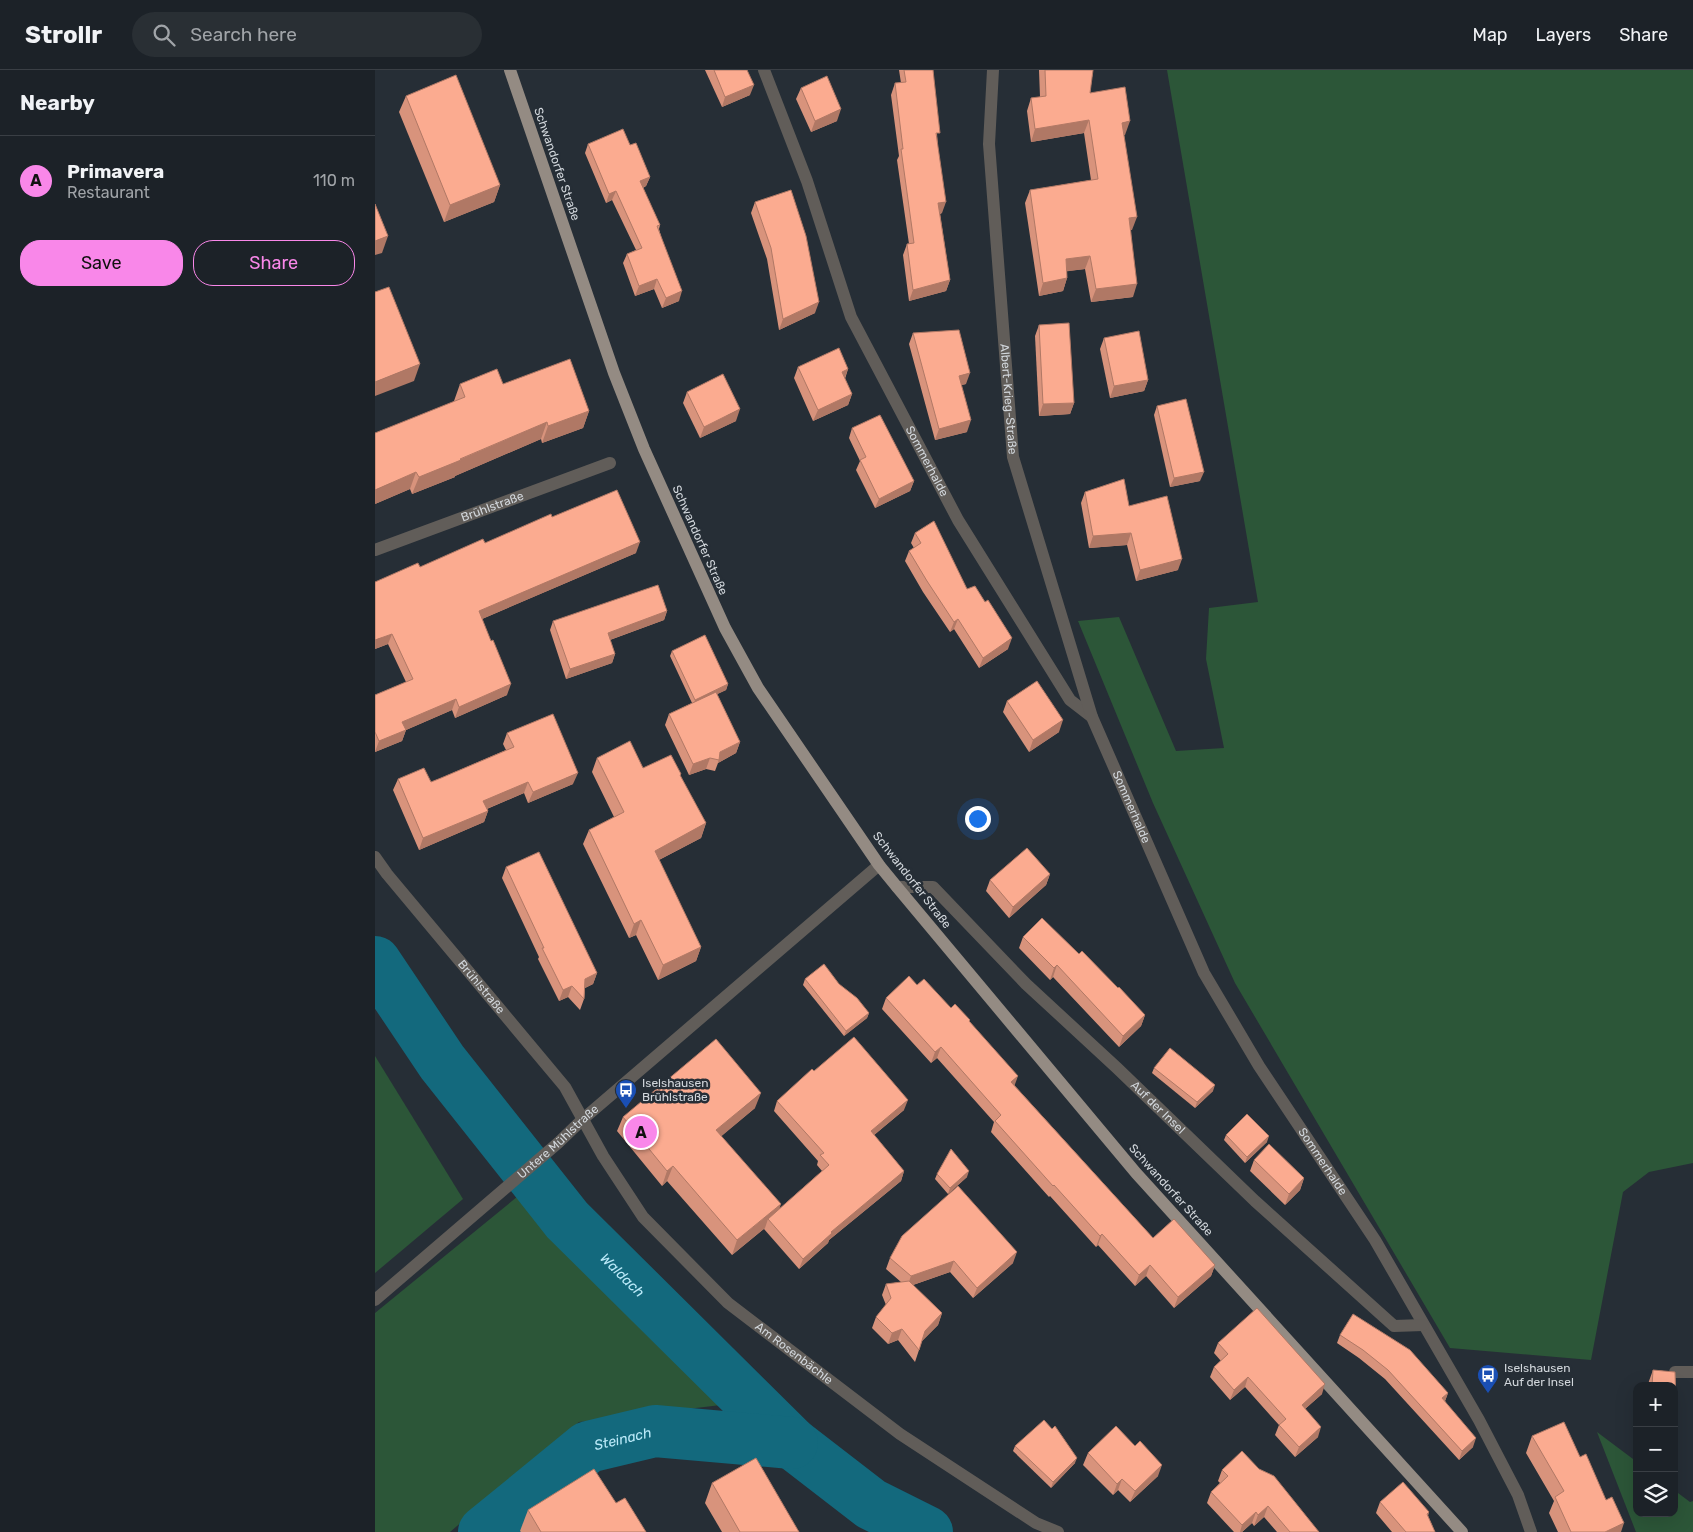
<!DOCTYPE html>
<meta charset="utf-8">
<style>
:root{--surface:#1c2228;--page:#292f34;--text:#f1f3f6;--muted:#a0a4a8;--line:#3a3f45;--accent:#f987e9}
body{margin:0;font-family:Rubik,sans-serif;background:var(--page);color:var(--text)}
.controls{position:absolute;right:15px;bottom:15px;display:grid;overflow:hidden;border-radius:10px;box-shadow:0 5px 20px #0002}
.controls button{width:45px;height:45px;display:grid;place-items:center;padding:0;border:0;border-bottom:1px solid var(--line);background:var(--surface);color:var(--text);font:25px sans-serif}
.you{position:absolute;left:602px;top:748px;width:18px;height:18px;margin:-12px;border:4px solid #fff;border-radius:50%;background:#1a73e8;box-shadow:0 0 0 8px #1a73e833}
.badge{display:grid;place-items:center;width:32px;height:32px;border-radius:50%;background:var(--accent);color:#111;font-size:16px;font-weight:700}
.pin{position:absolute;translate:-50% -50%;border:2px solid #fff;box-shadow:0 1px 5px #0006}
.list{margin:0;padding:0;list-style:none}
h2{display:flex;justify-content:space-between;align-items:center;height:65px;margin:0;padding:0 20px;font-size:21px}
h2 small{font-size:16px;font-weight:400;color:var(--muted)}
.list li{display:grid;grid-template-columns:32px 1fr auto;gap:15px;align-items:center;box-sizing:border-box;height:90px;padding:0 20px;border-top:1px solid var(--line)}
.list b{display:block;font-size:19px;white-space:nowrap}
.list p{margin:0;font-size:16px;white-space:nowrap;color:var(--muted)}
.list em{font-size:16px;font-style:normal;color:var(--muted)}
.actions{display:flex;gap:10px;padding:15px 20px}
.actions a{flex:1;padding:11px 0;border:1px solid var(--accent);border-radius:20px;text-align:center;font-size:18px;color:var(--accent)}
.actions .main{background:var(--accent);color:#111}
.icon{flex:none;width:28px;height:28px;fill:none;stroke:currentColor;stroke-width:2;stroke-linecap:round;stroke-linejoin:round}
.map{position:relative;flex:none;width:1318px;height:1462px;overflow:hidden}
header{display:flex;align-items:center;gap:30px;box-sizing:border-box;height:70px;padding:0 25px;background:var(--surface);border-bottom:1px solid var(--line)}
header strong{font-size:24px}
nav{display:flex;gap:28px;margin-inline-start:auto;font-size:18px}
.search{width:350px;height:45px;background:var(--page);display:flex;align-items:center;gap:12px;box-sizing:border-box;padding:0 18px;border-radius:28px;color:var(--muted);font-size:19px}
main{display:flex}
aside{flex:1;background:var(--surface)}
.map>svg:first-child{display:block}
</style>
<header>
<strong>Strollr</strong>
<div class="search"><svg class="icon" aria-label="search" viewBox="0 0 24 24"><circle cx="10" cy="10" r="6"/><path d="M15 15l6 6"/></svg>Search here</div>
<nav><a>Map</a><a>Layers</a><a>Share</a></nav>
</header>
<main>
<aside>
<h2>Nearby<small></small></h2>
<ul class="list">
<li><span class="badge">A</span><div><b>Primavera</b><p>Restaurant</p></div><em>110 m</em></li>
</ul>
<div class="actions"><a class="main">Save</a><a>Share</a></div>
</aside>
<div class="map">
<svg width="1318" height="1462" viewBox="0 0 1318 1462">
<rect width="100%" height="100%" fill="#262e36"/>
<g fill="#2c5638">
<polygon points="792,0 1318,0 1318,1093 1274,1102 1248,1122 1216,1290 1075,1278 860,913 778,733 703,551 744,547 801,681 849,678 831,589 834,538 883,532"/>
<polygon points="0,986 88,1129 0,1203"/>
<polygon points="148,1122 371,1332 204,1352 75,1462 0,1462 0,1243"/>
<polygon points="1222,1362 1262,1392 1262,1443 1299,1443 1299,1420 1315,1432 1318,1431 1318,1462 1261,1462"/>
</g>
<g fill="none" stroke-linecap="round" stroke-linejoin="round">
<g stroke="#13697d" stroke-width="52">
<path id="s1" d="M0 892 67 992 192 1150 417 1373 496 1434 552 1462"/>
<path id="s2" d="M109 1462 213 1377 280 1361 417 1373"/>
</g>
<g stroke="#615d59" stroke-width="12">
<path id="s3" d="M389 0 432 111 476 247 583 450 695 630 717 647"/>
<path id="s4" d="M618 0 614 74 638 387 717 647 829 903 884 996 1000 1170 1104 1350 1143 1425 1156 1462"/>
<path id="s5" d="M0 480 235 393"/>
<path id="s6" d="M0 787 12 804 190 1017 228 1086 268 1147 353 1233 525 1364 661 1453 683 1462"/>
<path id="s7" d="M522 817H558L651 914 742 998 880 1131 1019 1256 1048 1255"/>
<path id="s8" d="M0 1230 183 1073 208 1049 504 795"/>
<polyline points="1300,1302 1318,1302"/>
</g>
<polyline stroke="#948b83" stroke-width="12" points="135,0 239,303 269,379 350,558 383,618 504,795 522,817 761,1103 1087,1462"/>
</g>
<g fill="#d8937c">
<polygon points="330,0 372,0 375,25 347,37"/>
<polygon points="524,0 558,0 567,143 565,144 575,210 571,221 534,231 528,185 532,174 534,174 522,90 524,86 516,25 520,13 526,13"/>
<polygon points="664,0 718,0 715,23 750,65 749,65 757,160 756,160 758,227 716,232 710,199 692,201 692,208 688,221 664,226 650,133 655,120 716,110 709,63 656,72 652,41 656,28 665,27"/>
<polygon points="426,18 462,51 436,62 421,29"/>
<polygon points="31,26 125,115 119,132 69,152 24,42"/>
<polygon points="213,74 255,75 275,107 271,116 268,118 285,155 284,159 304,231 287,238 279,219 260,226 248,193 252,184 261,180 237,130 231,133 210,83"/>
<polygon points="380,132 440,243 404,260 392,189 376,143"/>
<polygon points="664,255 699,333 695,344 664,346 660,266"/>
<polygon points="538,263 591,314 586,315 592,362 560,370 534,274"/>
<polygon points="729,268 773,310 769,321 735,328 725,279"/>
<polygon points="423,297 473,299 470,309 477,324 473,335 438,351 419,308"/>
<polygon points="85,314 128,314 214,341 208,358 167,373 166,369 80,406 80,407 37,424 35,419 0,434 79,331"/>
<polygon points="312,322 361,351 325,368 308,333"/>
<polygon points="782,336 825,411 795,417 779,345"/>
<polygon points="477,358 539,411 535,421 500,438 481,400 485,391 474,368"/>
<polygon points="710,422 754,436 803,500 761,511 752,475 714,478 706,433"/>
<polygon points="177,447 261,483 107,549 132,625 80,648 77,640 31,660 27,671 0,682 0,625 31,612 13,574 0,579 45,497 110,473"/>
<polygon points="540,463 592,519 633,579 604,598 579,559 575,562 548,522 530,491 534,481 539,478 536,473"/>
<polygon points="292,541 289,550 235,570 240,584 237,593 191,609 175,560 178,551"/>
<polygon points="297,581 353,614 351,620 342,624 365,672 361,683 343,693 340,701 331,699 314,705 290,655 294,644 317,633 295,586"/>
<polygon points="632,631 684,662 654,682 628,642"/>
<polygon points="132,663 198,714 153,733 149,723 112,739 113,741 109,752 44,780 18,720 23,709 56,712 66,708 131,680 128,674"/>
<polygon points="222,688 268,698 306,704 305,706 331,753 326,768 284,790 326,877 321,891 283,910 261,865 254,868 208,774 214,760 239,747 217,702"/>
<polygon points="131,797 222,903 218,914 210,918 209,929 205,940 193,927 184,931 163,889 164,887 127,808"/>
<polygon points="675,804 671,815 634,848 611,821 615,810"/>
<polygon points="648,867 704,884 743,918 770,945 766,956 744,977 678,907 675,910 644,878"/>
<polygon points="430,909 464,914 494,943 492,948 469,966 428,915"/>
<polygon points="542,915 595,950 595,952 640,1016 778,1168 840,1195 836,1206 799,1238 771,1206 760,1216 723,1175 721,1177 675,1126 674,1127 616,1062 619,1052 562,988 556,993 507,939 511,928"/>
<polygon points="779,998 838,1021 820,1038 777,1003"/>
<polygon points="439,1001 529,1040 499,1065 529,1101 526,1111 454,1170 453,1173 424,1199 389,1159 390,1158 357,1185 292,1111 287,1116 242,1061 248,1047 380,1038 346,1066 404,1139 447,1101 442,1095 443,1091 399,1041 402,1031"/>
<polygon points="851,1065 892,1072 870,1093 849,1070"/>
<polygon points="879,1090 929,1108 925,1120 910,1135 875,1101"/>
<polygon points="562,1104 592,1107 573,1124 560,1109"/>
<polygon points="515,1188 638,1193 598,1228 575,1202 538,1215 567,1243 563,1255 547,1271 540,1292 523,1270 513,1274 497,1258 501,1247 511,1235 507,1225 511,1214 526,1212 511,1199"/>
<polygon points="965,1265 1073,1323 1070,1331 1098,1377 1084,1390 1010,1309 984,1288 962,1273"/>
<polygon points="843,1273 947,1324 930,1339 943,1367 920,1387 900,1365 904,1355 870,1317 855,1330 835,1307 839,1297 846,1291 839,1283"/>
<polygon points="1278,1300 1300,1302 1301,1335 1299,1341 1299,1316 1273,1316 1274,1311"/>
<polygon points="1157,1366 1205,1387 1246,1462 1183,1462 1174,1443 1179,1431 1151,1383"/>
<polygon points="640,1376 700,1393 676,1418 638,1381"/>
<polygon points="760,1376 783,1406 755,1432 743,1420 738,1425 708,1395 713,1383"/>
<polygon points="847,1400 944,1462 902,1462 889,1447 879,1456 877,1453 867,1462 859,1462 832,1433 836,1422 845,1413 843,1411"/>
<polygon points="337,1413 424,1462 347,1462 330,1433"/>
<polygon points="1005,1432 1054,1442 1053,1446 1060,1462 1017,1462 1001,1443"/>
<polygon points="241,1433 271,1462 146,1462 145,1461 153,1440"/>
</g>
<g fill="#b07865">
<polygon points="379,15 375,25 347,37 350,27"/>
<polygon points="466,39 462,51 436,62 440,51"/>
<polygon points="714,50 709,63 656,72 660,59"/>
<polygon points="755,51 750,65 742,66 747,53"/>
<polygon points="275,107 271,116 262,120 265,111"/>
<polygon points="125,115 119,132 69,152 75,135"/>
<polygon points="241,121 237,130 231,133 234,124"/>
<polygon points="571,132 567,143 559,144 563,133"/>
<polygon points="762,147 757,160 749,161 754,148"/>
<polygon points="13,166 7,183 0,185 0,171"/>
<polygon points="715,186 710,199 687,202 691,189"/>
<polygon points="692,208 688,221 664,226 668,213"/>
<polygon points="282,209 279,219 260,226 264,216"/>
<polygon points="575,210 571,221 534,231 538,220"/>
<polygon points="762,214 758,227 716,232 721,219"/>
<polygon points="307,221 304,231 287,238 291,228"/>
<polygon points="444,232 440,243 404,260 408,249"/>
<polygon points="45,294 39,311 0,326 0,312"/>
<polygon points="473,299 469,310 467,302"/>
<polygon points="595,303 591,314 579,317 584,306"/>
<polygon points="773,310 769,321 735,328 739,316"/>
<polygon points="477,324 473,335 438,351 443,340"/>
<polygon points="699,333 695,344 664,346 668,334"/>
<polygon points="365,339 361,351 325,368 329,357"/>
<polygon points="214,341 208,358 167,373 173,356"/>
<polygon points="596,350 592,362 560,370 564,359"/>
<polygon points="172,352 166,369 80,406 80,407 37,424 44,407"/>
<polygon points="41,402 35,419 0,434 0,420"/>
<polygon points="829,402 825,411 795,417 799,408"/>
<polygon points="539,411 535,421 500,438 504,429"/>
<polygon points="756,463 752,475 714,478 718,466"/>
<polygon points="265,472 261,483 100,552 104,541"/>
<polygon points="807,489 803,500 761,511 765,500"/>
<polygon points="292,541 289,550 229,572 233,563"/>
<polygon points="583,549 579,559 575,562 579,552"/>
<polygon points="17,564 13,574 0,579 0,570"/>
<polygon points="637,568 633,579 604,598 608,588"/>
<polygon points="240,584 237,593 191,609 195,599"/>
<polygon points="136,614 132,625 80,648 84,637"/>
<polygon points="353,614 351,620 318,636 320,630"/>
<polygon points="81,629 77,640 24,663 27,652"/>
<polygon points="688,650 684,662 654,682 658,670"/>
<polygon points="31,660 27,671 0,682 4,671"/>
<polygon points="365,672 361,683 343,693 345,682"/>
<polygon points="335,688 331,699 314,705 318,694"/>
<polygon points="203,703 198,714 153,733 158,722"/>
<polygon points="153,712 149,723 104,742 108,731"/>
<polygon points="113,741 109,752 44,780 48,768"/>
<polygon points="331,753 326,768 274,795 280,781"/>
<polygon points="675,804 671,815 634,848 638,837"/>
<polygon points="266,850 261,865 254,868 259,854"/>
<polygon points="326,877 321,891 283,910 288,895"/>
<polygon points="682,895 678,907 675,910 679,898"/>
<polygon points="222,903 218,914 206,920 210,909"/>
<polygon points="197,916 193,927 184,931 188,920"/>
<polygon points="494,943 492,948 469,966 471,961"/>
<polygon points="770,945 766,956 744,977 748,966"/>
<polygon points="566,977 562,988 556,993 560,982"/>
<polygon points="643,1006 639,1017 636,1012"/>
<polygon points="840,1015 838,1021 820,1038 822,1032"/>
<polygon points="386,1023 380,1038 336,1075 341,1060"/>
<polygon points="533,1030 529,1040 492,1071 496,1061"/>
<polygon points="894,1066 892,1072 870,1093 872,1087"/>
<polygon points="298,1096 292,1111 287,1116 292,1101"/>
<polygon points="529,1101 526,1111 454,1170 453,1173 424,1199 428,1189 456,1162"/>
<polygon points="594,1101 592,1107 573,1124 575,1118"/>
<polygon points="929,1108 925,1120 910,1135 914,1124"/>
<polygon points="406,1134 401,1149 393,1149 390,1158 357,1185 362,1170"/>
<polygon points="727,1164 723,1175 721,1177 725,1166"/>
<polygon points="642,1182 638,1193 598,1228 602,1218"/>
<polygon points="579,1191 575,1202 532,1217 536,1206"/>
<polygon points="775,1195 771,1206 760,1216 764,1205"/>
<polygon points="840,1195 836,1206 799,1238 803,1227"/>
<polygon points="567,1243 563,1255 546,1272 550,1261"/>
<polygon points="527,1259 523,1270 513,1274 517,1263"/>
<polygon points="873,1307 870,1317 855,1330 859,1320"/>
<polygon points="950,1314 947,1324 923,1345 927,1335"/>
<polygon points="1073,1323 1070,1331 1067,1328"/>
<polygon points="946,1357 943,1367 920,1387 924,1377"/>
<polygon points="1101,1368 1098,1377 1084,1390 1087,1381"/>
<polygon points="702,1388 700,1393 676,1418 678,1412"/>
<polygon points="787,1395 783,1406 755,1432 760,1421"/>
<polygon points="747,1409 743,1420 738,1425 742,1414"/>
<polygon points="893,1436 889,1447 879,1456 883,1445"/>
<polygon points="881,1442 877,1453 867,1462 865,1462 867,1455"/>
<polygon points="1249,1453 1246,1462 1230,1462"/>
</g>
<g fill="#fbab90" stroke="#b07865">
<polygon points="339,0 372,0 379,15 350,27"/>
<polygon points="529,0 558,0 565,63 561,63 571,132 563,133 575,210 538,220 532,174 539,173 526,79 528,79 520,13 531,12"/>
<polygon points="670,0 718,0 715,23 750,17 755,51 747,53 762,147 754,148 762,214 721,219 715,186 691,189 692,208 668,213 655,120 723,109 714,50 660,59 656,28 671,26"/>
<polygon points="81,5 125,115 75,135 31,26"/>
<polygon points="452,6 466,39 440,51 426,18"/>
<polygon points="248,59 255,75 261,73 275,107 265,111 285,155 282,156 307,221 291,228 282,209 264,216 252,184 267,178 241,121 234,124 213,74"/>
<polygon points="416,120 431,166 444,232 408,249 396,178 380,132"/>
<polygon points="0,134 13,166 0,171"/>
<polygon points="14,217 45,294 0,312 0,222"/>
<polygon points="694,253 699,333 668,334 664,255"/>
<polygon points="584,260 595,303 584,306 596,350 564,359 538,263"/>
<polygon points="764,261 773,310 739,316 729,268"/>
<polygon points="464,278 473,299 467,302 477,324 443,340 423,297"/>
<polygon points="195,289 214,341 173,356 172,352 85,389 86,390 44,407 41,402 0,420 0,363 90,327 85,314 122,299 128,314"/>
<polygon points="348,304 365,339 329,357 312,322"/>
<polygon points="811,329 829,402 799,408 782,336"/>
<polygon points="505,345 539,411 504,429 485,390 491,387 477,358"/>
<polygon points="749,409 754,436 792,426 807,489 765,500 756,463 718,466 710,422"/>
<polygon points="242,420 265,472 104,541 116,571 118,570 136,614 84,637 81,629 27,652 31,660 4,671 0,662 0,625 38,609 17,564 0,570 0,512 43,493 45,497 108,469 110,473 176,444 177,447"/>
<polygon points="559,451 592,519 600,516 610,532 613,530 637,568 608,588 583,549 579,552 552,511 534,481 546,473 540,463"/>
<polygon points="283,515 292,541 233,563 240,584 195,599 178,551"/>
<polygon points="330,565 353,614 320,630 297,581"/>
<polygon points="662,611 688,650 658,670 632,631"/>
<polygon points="341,622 365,672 345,682 344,690 335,688 318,694 294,644"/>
<polygon points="178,644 203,703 158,722 153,712 108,731 113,741 48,768 23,709 49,698 56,712 66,708 139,677 132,663"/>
<polygon points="255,671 268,698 296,685 306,704 305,705 331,753 280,781 326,877 288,895 266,850 259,854 214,760 249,742 222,688"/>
<polygon points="652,778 675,804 638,837 615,810"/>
<polygon points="164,782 222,903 210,909 209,929 197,916 188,920 167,878 169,878 131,797"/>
<polygon points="667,848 704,884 707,881 743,918 744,917 770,945 748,966 682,895 679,898 648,867"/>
<polygon points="449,894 464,914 482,928 494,943 471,961 430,909"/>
<polygon points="534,906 542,915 549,909 576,938 580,934 595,950 594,951 643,1006 636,1012 778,1168 799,1149 840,1195 803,1227 775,1195 764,1205 727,1164 725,1166 679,1115 678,1116 620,1051 626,1045 566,977 560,982 511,928"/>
<polygon points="479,967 533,1030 496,1061 529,1101 456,1162 457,1163 428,1189 393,1149 454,1095 445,1085 449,1083 402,1031 437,999 439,1001"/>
<polygon points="341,969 386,1023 341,1060 406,1134 362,1170 298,1096 292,1101 248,1047"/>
<polygon points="795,978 840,1015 822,1032 779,998"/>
<polygon points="872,1044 894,1066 872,1087 851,1065"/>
<polygon points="894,1074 929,1108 914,1124 879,1090"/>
<polygon points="576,1079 594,1101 575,1118 562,1104"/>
<polygon points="583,1116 642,1182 602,1218 579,1191 536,1206 515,1188 527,1166"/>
<polygon points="534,1211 567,1243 550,1261 544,1280 527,1259 517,1263 501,1247 516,1228 511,1214"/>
<polygon points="882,1238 950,1314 927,1335 946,1357 924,1377 904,1355 911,1349 873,1307 859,1320 839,1297 853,1284 843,1273"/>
<polygon points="978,1244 1035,1280 1073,1323 1067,1328 1101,1368 1087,1381 1013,1300 988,1280 965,1265"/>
<polygon points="1278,1300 1300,1302 1301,1335 1299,1335 1299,1316 1277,1316"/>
<polygon points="669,1350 677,1359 680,1356 702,1388 678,1412 640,1376"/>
<polygon points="1189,1352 1205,1387 1211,1384 1231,1430 1237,1427 1249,1453 1230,1462 1196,1462 1180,1427 1189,1421 1157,1366"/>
<polygon points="741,1356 760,1376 765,1371 787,1395 760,1421 747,1409 742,1414 713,1383"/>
<polygon points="867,1381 884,1399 899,1406 944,1462 915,1462 893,1436 883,1445 881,1442 867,1455 836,1422 853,1406 847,1400"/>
<polygon points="381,1388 424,1462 365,1462 337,1413"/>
<polygon points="219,1399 241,1433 250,1428 271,1462 166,1462 153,1440"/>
<polygon points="1028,1412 1054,1442 1052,1444 1060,1462 1031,1462 1005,1432"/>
</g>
<defs>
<g id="bus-pin" transform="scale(1.125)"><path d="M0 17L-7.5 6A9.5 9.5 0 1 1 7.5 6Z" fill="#1a4fb4" stroke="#262e36"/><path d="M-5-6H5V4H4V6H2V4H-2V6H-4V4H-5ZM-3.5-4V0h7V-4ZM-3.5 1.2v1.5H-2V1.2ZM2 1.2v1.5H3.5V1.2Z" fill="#fff"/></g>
</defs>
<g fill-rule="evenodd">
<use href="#bus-pin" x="251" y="1020"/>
<use href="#bus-pin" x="1113" y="1305"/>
</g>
<g text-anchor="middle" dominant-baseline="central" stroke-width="5" stroke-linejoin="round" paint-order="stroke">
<g font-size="12" fill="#d2d7dc" stroke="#262e36">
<text transform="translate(182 94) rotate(71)">Schwandorfer Straße</text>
<text stroke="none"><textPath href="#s4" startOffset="330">Albert-Krieg-Straße</textPath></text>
<text stroke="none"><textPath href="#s3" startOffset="425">Sommerhalde</textPath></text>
<text stroke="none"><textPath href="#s5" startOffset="125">Brühlstraße</textPath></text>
<text transform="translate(325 470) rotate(66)">Schwandorfer Straße</text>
<text stroke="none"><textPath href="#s4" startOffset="758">Sommerhalde</textPath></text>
<text transform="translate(537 810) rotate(52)">Schwandorfer Straße</text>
<text stroke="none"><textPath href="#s6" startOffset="168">Brühlstraße</textPath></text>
<text stroke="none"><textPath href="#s7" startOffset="351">Auf der Insel</textPath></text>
<text stroke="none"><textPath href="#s8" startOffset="242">Untere Mühlstraße</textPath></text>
<text stroke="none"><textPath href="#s4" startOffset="1162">Sommerhalde</textPath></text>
<text transform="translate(796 1120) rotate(48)">Schwandorfer Straße</text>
<text stroke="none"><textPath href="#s6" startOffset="654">Am Rosenbächle</textPath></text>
</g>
<g font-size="12" fill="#d2d7dc" stroke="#262e36" text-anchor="start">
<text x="267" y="1013">Iselshausen<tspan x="267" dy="14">Brühlstraße</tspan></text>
<text x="1129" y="1298">Iselshausen<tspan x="1129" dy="14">Auf der Insel</tspan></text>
</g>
<g font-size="14" font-style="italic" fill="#bbeaf9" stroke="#262e36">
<text stroke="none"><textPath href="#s1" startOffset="400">Waldach</textPath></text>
<text stroke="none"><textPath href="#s2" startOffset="170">Steinach</textPath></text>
</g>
</g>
</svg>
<div class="controls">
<button>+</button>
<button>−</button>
<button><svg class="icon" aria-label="layers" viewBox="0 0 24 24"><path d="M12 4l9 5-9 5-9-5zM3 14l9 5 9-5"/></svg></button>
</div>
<div class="you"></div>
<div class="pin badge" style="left:266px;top:1062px">A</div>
</div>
</main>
